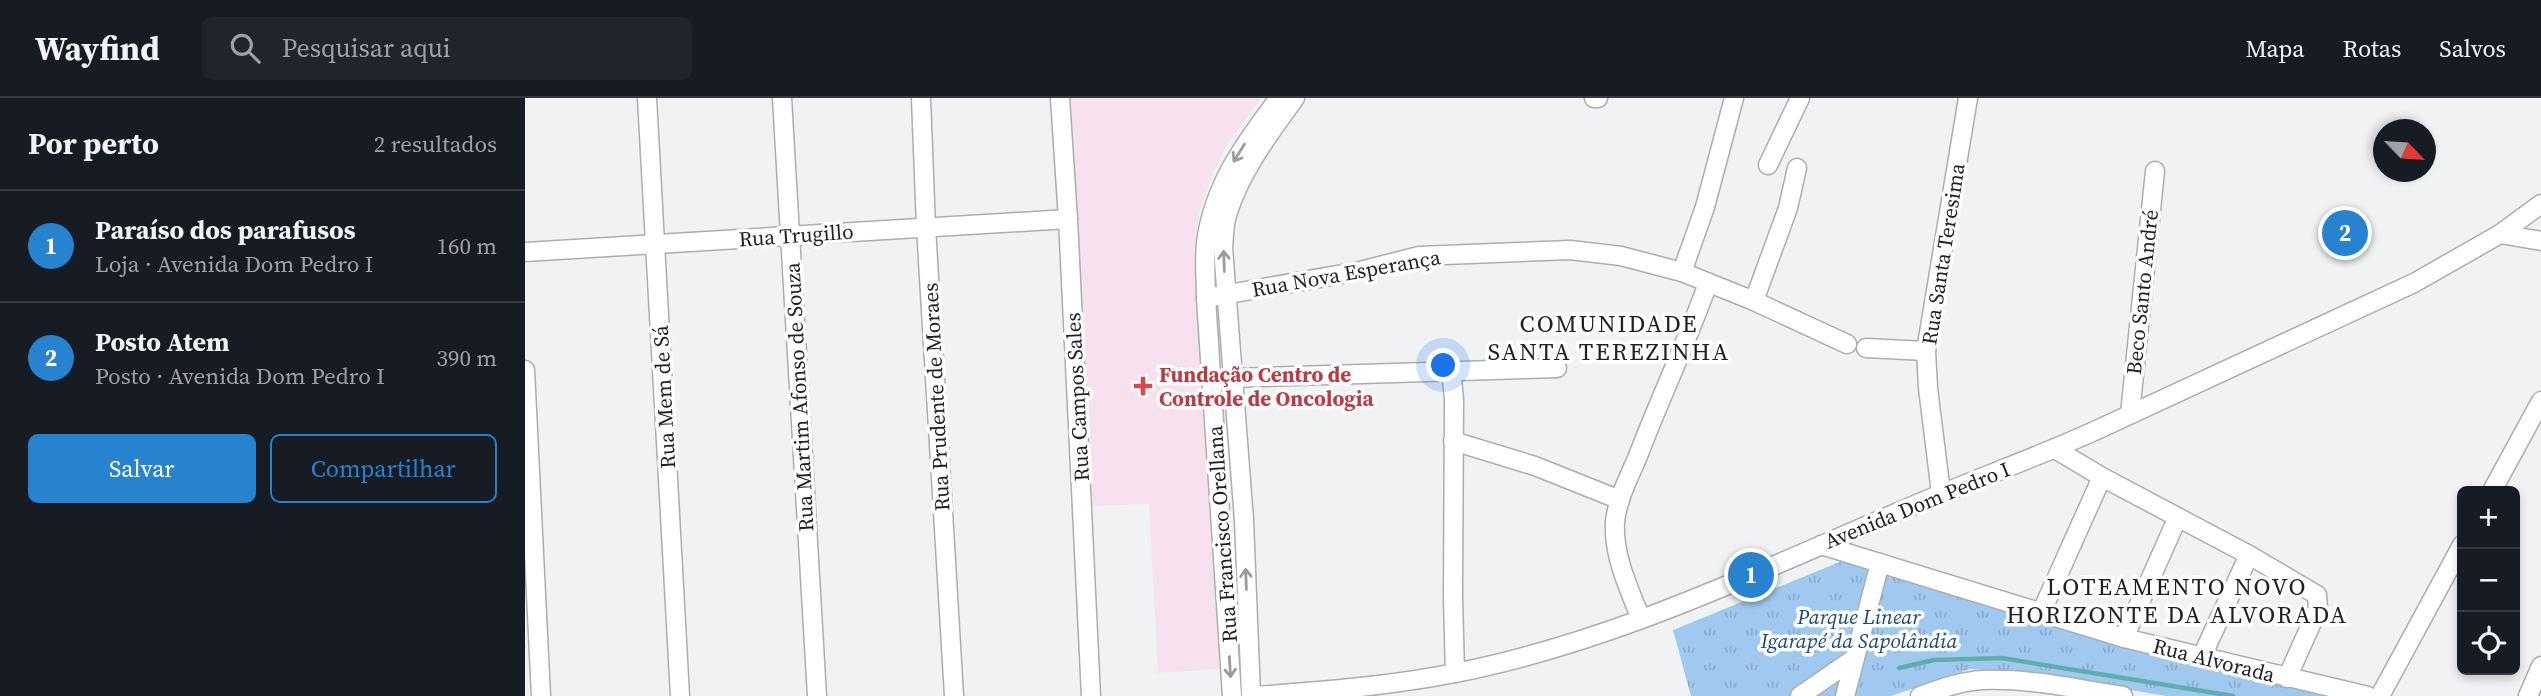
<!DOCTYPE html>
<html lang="pt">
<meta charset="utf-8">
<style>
:root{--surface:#171b24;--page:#20242c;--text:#f1f3f6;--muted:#9ea1a6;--line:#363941;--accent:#2782cf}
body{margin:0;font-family:"Source Serif 4",serif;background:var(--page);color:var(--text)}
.controls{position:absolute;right:21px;bottom:21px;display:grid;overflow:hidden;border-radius:10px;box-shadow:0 4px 10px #0003}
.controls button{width:63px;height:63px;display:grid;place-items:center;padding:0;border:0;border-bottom:2px solid var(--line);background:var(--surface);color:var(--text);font:35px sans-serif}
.compass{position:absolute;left:1848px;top:21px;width:63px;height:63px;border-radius:50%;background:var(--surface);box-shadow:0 4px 10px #0003;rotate:115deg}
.you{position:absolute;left:919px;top:268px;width:24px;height:24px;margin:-18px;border:5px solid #fff;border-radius:50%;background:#1a73e8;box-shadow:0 0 0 10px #1a73e833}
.badge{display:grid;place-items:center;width:46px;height:46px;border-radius:50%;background:var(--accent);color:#fff;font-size:23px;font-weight:700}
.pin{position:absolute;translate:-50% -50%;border:4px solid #fff;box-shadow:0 2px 7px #0006}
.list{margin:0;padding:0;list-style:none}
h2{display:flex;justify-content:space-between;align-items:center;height:91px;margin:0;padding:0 28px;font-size:30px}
h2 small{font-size:23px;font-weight:400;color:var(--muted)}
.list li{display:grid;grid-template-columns:46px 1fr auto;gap:21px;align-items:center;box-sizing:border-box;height:112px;padding:0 28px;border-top:2px solid var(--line)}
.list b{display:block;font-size:26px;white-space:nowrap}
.list p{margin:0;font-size:23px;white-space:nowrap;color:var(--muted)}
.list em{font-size:23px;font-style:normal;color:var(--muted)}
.actions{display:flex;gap:14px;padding:21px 28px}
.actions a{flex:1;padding:16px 0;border:2px solid var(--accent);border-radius:10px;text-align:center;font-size:24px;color:var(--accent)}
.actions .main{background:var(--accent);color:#fff}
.icon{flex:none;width:38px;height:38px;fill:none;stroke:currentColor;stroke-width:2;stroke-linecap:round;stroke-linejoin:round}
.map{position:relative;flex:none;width:2016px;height:598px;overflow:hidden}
header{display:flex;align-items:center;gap:42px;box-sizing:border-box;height:98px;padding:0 35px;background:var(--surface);border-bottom:2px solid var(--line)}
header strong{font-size:33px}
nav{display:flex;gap:38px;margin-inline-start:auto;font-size:24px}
.search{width:490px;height:63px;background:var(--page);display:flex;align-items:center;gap:18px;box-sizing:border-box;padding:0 24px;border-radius:10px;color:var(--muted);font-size:26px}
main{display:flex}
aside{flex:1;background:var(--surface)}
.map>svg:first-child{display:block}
</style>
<header>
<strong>Wayfind</strong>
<div class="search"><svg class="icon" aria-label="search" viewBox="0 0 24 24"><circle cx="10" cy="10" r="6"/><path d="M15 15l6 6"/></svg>Pesquisar aqui</div>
<nav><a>Mapa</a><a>Rotas</a><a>Salvos</a></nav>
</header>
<main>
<aside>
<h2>Por perto<small>2 resultados</small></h2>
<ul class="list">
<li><span class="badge">1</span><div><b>Paraíso dos parafusos</b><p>Loja · Avenida Dom Pedro I</p></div><em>160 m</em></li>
<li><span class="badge">2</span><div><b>Posto Atem</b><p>Posto · Avenida Dom Pedro I</p></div><em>390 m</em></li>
</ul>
<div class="actions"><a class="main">Salvar</a><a>Compartilhar</a></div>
</aside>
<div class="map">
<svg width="2016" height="598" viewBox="0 0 2016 598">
<defs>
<pattern id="grass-tufts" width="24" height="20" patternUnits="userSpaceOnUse" patternTransform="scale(1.75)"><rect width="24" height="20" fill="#a0c9f0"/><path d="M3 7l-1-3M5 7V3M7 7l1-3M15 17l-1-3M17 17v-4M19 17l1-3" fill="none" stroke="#89acce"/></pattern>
</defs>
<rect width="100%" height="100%" fill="#f1f2f4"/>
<polygon fill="#f7e1ef" points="542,0 736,0 701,48 687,77 675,112 669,151 695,571 633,575 624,406 566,408"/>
<polygon fill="url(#grass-tufts)" points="1322,461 1831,598 1641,598 1504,575 1445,571 1366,598 1166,598 1148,532"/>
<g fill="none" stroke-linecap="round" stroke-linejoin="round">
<polyline stroke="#60adad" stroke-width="4.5" points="1374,570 1409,562 1477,560 1708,598"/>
<g stroke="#abadae" stroke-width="21">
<g id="minor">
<polyline points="122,0 155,598"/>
<polyline points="257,0 292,598"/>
<polyline points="396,0 401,129 429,598"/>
<polyline points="535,0 543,121 566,598"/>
<polyline points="1069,0 1073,0"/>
<polyline points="1243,67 1275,0"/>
<polyline points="1975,136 2016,143"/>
<polyline points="0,154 543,121"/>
<polyline points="1157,174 1180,109 1209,0"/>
<polyline points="681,200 835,173 894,158 1045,152 1096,158 1157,174 1229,203 1322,246"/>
<polyline points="1229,203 1263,110 1272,70"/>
<polyline points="1341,250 1401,253"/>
<polyline points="0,272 16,598"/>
<polyline points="926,272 929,301 928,500 930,575"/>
<polyline points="708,280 1032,270"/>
<polyline points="1605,316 1630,73"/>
<polyline points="928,343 1010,368 1095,402"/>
<polyline points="1530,351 1577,379 1724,457 1792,497 1793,511 1762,580"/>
<polyline points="1967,393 2016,303"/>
<polyline points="1416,395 1403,290 1401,253 1443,0"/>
<polyline points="1296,447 1599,540 1843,598"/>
<polyline points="1516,515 1577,379"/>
<path d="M1116 521C1104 491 1088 458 1090 424 1092 402 1104 379 1113 358 1135 300 1162 244 1183 185"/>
<polyline points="1599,540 1652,421"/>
<polyline points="1677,558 1724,457"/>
<path d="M707 598 681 200C681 182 679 163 681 145 688 88 720 45 754 0"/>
<path d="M726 598 719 422 698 150C699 139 699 127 702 117 715 74 744 36 770 0"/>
<path d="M731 598C798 593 864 588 930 575 1084 545 1228 476 1371 415 1439 385 1509 361 1576 330L1889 185 1975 136 2016 106"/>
<polyline points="1275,598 1330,560"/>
<polyline points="1320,598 1355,465"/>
<path d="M1395 598C1415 591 1436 583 1458 582 1504 580 1552 591 1598 598"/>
<polyline points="1855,598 1937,447"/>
<polyline points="2003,598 2016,568"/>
</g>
</g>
<use href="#minor" stroke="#fff" stroke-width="18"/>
</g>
<defs><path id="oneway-shaft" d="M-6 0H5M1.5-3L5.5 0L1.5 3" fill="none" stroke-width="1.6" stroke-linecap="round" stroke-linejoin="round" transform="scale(1.75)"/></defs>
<g stroke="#9a9b9b">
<use href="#oneway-shaft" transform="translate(714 55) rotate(122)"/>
<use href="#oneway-shaft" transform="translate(699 163) rotate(-92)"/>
<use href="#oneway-shaft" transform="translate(721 481) rotate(-92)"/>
<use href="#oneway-shaft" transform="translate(705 569) rotate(86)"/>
</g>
<path fill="#e0444e" stroke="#fff" stroke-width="2.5" d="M614.5 277.5h7v7h7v7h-7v7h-7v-7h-7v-7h7z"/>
<g text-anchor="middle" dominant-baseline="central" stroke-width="7" stroke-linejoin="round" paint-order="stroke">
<g font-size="21" fill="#1f2020" stroke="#fff">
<text transform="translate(271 137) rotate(-4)">Rua Trugillo</text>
<text transform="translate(1418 156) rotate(-81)">Rua Santa Teresima</text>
<text transform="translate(821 175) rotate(-10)">Rua Nova Esperança</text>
<text transform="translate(1617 194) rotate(-84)">Beco Santo André</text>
<text transform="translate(139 299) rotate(-93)">Rua Mem de Sá</text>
<text transform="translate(274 299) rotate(-93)">Rua Martim Afonso de Souza</text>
<text transform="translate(411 299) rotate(-93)">Rua Prudente de Moraes</text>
<text transform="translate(552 299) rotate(-93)">Rua Campos Sales</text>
<text transform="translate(1392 407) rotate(-22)">Avenida Dom Pedro I</text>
<text transform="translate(697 436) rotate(-94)">Rua Francisco Orellana</text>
<text transform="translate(1689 562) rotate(14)">Rua Alvorada</text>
</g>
<g font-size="21" font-weight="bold" fill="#be3a42" stroke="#fff" text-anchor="start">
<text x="634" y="276">Fundação Centro de<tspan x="634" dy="24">Controle de Oncologia</tspan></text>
</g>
<g font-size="21" font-style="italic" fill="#194a72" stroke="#fff">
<text x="1334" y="518">Parque Linear<tspan x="1334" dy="24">Igarapé da Sapolândia</tspan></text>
</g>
<g font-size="24" letter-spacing="2" fill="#1f2020" stroke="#fff">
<text x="1084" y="225">COMUNIDADE<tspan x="1084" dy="28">SANTA TEREZINHA</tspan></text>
<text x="1652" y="488">LOTEAMENTO NOVO<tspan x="1652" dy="28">HORIZONTE DA ALVORADA</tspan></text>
</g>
</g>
</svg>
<div class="controls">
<button>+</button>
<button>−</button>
<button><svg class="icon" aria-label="locate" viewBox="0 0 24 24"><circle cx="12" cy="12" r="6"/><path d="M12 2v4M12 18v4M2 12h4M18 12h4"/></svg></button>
</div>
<svg class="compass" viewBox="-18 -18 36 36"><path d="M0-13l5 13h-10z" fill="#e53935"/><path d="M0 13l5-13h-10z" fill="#9ea1a6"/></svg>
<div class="you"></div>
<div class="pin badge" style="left:1226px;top:477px">1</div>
<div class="pin badge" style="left:1820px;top:135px">2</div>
</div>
</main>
